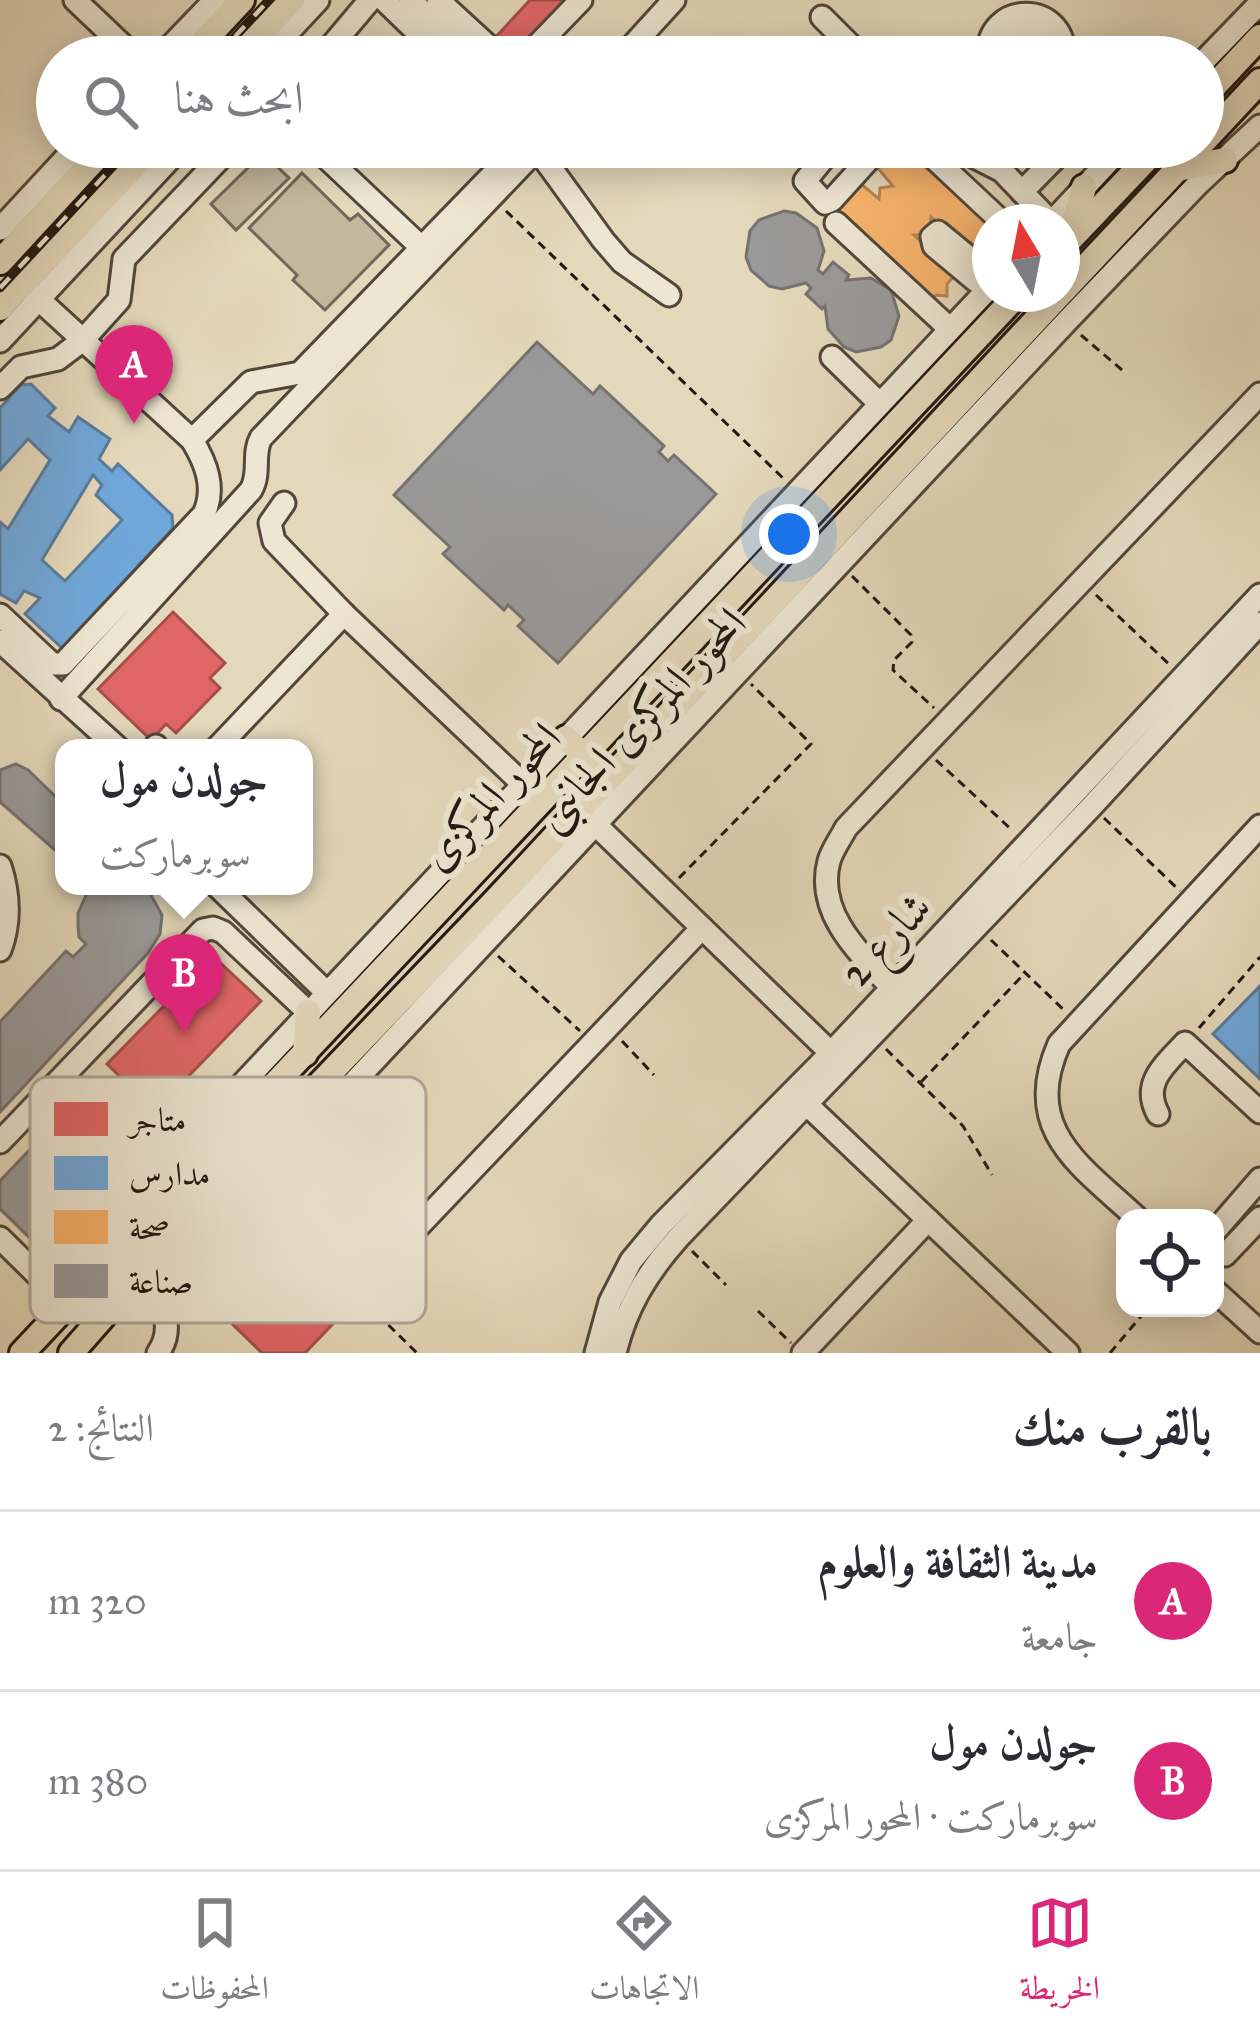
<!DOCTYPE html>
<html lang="ar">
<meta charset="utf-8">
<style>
:root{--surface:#fff;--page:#f2f2f3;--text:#2b2b33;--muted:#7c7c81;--line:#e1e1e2;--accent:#db2777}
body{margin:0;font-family:"IM FELL Great Primer",Amiri,serif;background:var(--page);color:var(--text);direction:rtl}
.controls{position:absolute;right:36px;bottom:36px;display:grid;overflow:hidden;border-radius:24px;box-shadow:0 6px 30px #0003}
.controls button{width:108px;height:108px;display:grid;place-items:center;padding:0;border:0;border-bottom:3px solid var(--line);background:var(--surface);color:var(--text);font:60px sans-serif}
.compass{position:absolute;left:972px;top:204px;width:108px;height:108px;border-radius:50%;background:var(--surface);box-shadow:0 6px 30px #0003;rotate:350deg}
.you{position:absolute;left:789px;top:534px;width:42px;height:42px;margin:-30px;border:9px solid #fff;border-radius:50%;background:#1a73e8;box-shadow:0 0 0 18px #1a73e833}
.badge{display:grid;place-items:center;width:78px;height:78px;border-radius:50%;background:var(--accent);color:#fff;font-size:39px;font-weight:700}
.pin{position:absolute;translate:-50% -99px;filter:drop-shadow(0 3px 6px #0008)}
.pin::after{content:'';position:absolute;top:63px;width:42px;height:36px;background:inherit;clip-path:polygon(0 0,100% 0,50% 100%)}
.popup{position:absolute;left:55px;top:739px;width:258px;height:156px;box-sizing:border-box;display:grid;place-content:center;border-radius:24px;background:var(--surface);filter:drop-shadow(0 3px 9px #0005);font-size:39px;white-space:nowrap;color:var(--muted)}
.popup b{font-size:45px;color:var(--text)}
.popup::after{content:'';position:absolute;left:50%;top:100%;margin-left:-24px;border:24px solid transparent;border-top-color:var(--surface)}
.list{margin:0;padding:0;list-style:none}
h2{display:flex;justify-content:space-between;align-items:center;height:156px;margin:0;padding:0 48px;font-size:51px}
h2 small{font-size:39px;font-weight:400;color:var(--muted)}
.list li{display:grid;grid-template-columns:78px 1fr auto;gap:36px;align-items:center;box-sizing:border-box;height:180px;padding:0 48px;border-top:3px solid var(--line)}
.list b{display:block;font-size:45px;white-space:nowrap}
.list p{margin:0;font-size:39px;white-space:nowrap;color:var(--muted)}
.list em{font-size:39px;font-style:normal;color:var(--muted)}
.icon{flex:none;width:66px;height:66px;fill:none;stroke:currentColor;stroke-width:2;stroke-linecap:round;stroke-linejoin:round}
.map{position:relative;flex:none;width:1260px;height:1353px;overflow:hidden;direction:ltr}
.search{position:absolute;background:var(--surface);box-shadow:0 6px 30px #0003;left:36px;right:36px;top:36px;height:132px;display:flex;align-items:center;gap:30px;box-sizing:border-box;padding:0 42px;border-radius:66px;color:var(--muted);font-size:45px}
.sheet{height:516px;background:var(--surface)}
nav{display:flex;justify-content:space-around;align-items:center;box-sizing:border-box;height:168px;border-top:3px solid var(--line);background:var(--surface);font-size:33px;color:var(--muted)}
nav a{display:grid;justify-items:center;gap:6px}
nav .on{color:var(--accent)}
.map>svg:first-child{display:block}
</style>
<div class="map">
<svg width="1260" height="1353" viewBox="0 0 1260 1353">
<rect width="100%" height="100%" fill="#e4d8ba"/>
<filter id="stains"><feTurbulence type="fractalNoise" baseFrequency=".00167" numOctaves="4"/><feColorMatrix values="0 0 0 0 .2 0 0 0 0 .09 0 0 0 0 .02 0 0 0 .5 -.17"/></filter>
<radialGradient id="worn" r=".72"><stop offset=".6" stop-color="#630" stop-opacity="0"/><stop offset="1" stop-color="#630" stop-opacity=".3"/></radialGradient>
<g fill="#c3b79d" stroke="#726758" stroke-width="3">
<polygon points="263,153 289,178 236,230 211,204"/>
<polygon points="302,173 350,220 358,214 389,245 325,310 293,280 297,275 249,228"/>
</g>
<g fill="#e06666" stroke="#a74e4d" stroke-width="3">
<polygon points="530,0 566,0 512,57 494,39"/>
<polygon points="173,612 225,663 210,678 220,688 176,733 166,724 151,740 98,689"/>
<polygon points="213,956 261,1001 155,1111 107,1064"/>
<polygon points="257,1209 352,1304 305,1353 262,1353 186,1279"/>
</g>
<g fill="#6fa8dc" stroke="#587c9f" stroke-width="3" fill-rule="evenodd">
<path d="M31 384 55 408 48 416 69 432 78 417 110 439 99 459 112 471 118 464 172 515 173 528 62 648 25 614 40 598 24 591 16 603 0 594V522L8 529 50 460 28 439 0 470V408L21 385ZM93 475 102 485 96 495 122 520 65 581 42 560Z"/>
<polygon points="1260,986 1260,1079 1213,1034"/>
</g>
<polygon fill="#f6b26b" stroke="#b68450" stroke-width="3" points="889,147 912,147 990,222 990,247 982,247 975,255 931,217 930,233 914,235 953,270 954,276 947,284 947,296 936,295 928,303 833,212 860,183 879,199 880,188 893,186 876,166"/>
<g fill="#999" stroke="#757270" stroke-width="3">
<polygon points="784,211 796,213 817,228 824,251 818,270 823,274 833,262 849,275 846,280 871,278 891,290 899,316 891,340 881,347 856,352 844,347 828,329 825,306 822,309 806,294 811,288 806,283 782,289 769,286 751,270 746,257 750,231 759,220"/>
<polygon points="537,342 593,394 600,386 664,446 659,452 668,461 674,455 716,494 558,663 518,626 524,620 508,605 504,610 443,554 450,547 394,495"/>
<polygon points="16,764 28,770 64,805 64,858 0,802 0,770"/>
<polygon points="83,886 146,886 162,915 160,934 148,953 0,1112 0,1022 66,951 73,957 86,944 79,937 78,927 78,913 88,891"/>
<polygon points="97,1084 141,1126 32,1240 0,1209 0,1181 90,1086"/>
</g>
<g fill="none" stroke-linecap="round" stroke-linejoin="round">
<g stroke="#52473c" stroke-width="27">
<g id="minor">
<polyline points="75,0 135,57"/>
<polyline points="384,0 443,57"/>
<polyline points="410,0 471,57"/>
<polyline points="438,0 500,57"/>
<polyline points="822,17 862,57"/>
<polyline points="160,57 215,0"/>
<polyline points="265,57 318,0"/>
<polyline points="322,57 370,0"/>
<polyline points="526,57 581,0"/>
<polyline points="622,57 674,0"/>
<path d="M988 57C986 0 1066 0 1064 57"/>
<polyline points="1002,57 1008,35 1029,27 1044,35 1053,56"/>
<polyline points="1203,62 1260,3"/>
<polyline points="315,147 421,247"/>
<polyline points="833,147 805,181 825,203 832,200 880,147"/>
<polyline points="922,147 1002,222"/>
<polyline points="955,147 1002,171 1051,222"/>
<polyline points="537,149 603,240 622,262 669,295"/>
<polyline points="1022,192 1066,147"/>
<polyline points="1052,222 1122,147"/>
<polyline points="836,223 950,329"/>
<polyline points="0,229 76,147"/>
<polygon points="938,232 983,269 976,281 934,246 932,237"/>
<polyline points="0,341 181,147"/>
<polyline points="832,357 880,404"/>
<polyline points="0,388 21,367 58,359 83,340 119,300 124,259 231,147"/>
<polyline points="192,440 251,382 300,373 499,168 504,160 504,147"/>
<polyline points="284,503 270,523 274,541 344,614 523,784"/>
<path d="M0 615 52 664H63L204 514C216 488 206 463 192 440L22 284"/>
<polyline points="0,641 118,748"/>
<path d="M61 699 251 490C261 473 252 454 261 438L539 147"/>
<polyline points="156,746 157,748"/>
<polyline points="217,748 344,614"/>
<polyline points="595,824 831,1053"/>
<path d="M0 866C9 894 11 921 0 950"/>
<polyline points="217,886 326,992"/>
<path d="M900 996C867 960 814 917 829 861 832 850 841 838 846 828L1260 394"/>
<polyline points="799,1097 1068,1353"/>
<path d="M1158 1114C1141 1083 1165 1065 1185 1043L1260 1112"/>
<polyline points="0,1142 203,930 213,928 223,932 308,1012"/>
<polyline points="251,1191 356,1292 702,928"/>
<path d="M1137 1218C1080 1165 1021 1130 1059 1044L1260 826"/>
<polyline points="1215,1231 1260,1179"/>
<polyline points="175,1235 188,1244 206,1240 1066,322 1198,184 1260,126"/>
<polyline points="0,1238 69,1306"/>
<polyline points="1225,1255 1260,1218"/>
<path d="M144 1269C158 1296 178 1325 158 1353"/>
<polyline points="93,1279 90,1256 95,1241 990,287"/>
<polyline points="1215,1291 1260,1332"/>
<polyline points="596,1353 610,1302 631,1261 661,1225 831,1053 1260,595"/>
<path d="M615 1353C626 1307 647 1273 678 1238L1092 806 1260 623"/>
<polyline points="803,1353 928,1220"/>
</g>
</g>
<g stroke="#221712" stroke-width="30">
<g id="major">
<polyline points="189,57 242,0"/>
<polyline points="238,57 292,0"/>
<polyline points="1203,98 1260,37"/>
<polyline points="1203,142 1260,81"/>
<polyline points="1177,169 1225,160"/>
<polyline points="1070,237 1084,187"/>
<polyline points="1062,248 1158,147"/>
<polyline points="0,262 106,147"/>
<polyline points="1062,292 1198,147"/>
<polyline points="0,308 152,147"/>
<polyline points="566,738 596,768"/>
<polyline points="305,1054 308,1012"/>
<polyline points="22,1353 1018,294"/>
<polyline points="71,1353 175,1235 493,903 1060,294"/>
</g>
</g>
<g stroke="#221712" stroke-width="3" stroke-dasharray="9 6" stroke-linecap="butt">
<polyline points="506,211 784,479"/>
<polyline points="1081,335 1122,370"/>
<polyline points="852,576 911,635 912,642 894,660 893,670 934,708"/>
<polyline points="1096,595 1172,667"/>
<polyline points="936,760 1013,831"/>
<polyline points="1104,818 1180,891"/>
<polyline points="679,878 811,744 751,684"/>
<polyline points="991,940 1066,1012"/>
<polyline points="498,956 580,1031"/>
<polyline points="1199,1028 1260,957"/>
<polyline points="622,1041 654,1075"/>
<polyline points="886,1049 963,1126 992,1175"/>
<polyline points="921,1082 1025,973"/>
<polyline points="692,1251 726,1285"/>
<polyline points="367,1304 417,1353"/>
<polyline points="758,1311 791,1343"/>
<polyline points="1110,1353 1148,1308"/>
</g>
<use href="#minor" stroke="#ede6d2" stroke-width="21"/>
<use href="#major" stroke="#e4d8ba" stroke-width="24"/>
<g stroke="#221712" stroke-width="9">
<g id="rail">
<polyline points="216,57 269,0"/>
<polyline points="0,288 131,147"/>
</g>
</g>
<use href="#rail" stroke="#ede6d2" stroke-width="4.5" stroke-dasharray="14" stroke-linecap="butt"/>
</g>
<g text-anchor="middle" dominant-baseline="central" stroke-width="12" stroke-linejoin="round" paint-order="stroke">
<g font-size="45" fill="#221712" stroke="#ede6d2">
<text transform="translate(640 719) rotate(-47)">المحور المركزى الجانبى</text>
<text transform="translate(490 796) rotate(-47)">المحور المركزى</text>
<text transform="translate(885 939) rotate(-47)">شارع 2</text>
</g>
</g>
<rect x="30" y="1077" width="396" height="246" rx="18" fill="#ede6d2" stroke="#b0a898" stroke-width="3"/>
<rect x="54" y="1102" width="54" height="34" fill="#e06666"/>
<rect x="54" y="1156" width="54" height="34" fill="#6fa8dc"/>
<rect x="54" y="1210" width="54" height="34" fill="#f6b26b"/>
<rect x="54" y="1264" width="54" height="34" fill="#999"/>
<g font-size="33" fill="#221712">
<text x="129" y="1131">متاجر</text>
<text x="129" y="1185">مدارس</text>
<text x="129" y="1239">صحة</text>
<text x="129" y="1293">صناعة</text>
</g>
<rect width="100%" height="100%" filter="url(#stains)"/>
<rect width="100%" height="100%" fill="url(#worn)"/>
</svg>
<div class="controls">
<button><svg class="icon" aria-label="locate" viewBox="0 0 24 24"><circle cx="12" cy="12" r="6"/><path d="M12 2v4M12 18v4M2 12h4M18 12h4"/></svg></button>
</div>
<svg class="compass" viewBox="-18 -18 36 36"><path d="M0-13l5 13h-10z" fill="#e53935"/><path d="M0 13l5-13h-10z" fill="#7c7c81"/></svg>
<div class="you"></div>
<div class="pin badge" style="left:134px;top:424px">A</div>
<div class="pin badge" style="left:184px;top:1033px">B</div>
<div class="popup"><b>جولدن مول</b>سوبرماركت</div>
<div class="search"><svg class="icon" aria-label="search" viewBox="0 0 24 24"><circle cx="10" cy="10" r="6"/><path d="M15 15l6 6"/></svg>ابحث هنا</div>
</div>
<section class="sheet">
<h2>بالقرب منك<small>النتائج: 2</small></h2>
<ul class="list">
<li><span class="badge">A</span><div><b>مدينة الثقافة والعلوم</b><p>جامعة</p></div><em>320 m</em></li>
<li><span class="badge">B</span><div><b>جولدن مول</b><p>سوبرماركت · المحور المركزى</p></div><em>380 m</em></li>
</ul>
</section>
<nav>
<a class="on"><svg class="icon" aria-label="map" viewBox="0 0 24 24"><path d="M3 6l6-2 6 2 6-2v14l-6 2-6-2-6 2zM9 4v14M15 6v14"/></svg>الخريطة</a>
<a><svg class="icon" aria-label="directions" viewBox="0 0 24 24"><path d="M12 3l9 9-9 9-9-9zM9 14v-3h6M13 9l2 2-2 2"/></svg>الاتجاهات</a>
<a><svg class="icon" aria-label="saved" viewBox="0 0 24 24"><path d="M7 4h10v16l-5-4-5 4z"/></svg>المحفوظات</a>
</nav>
